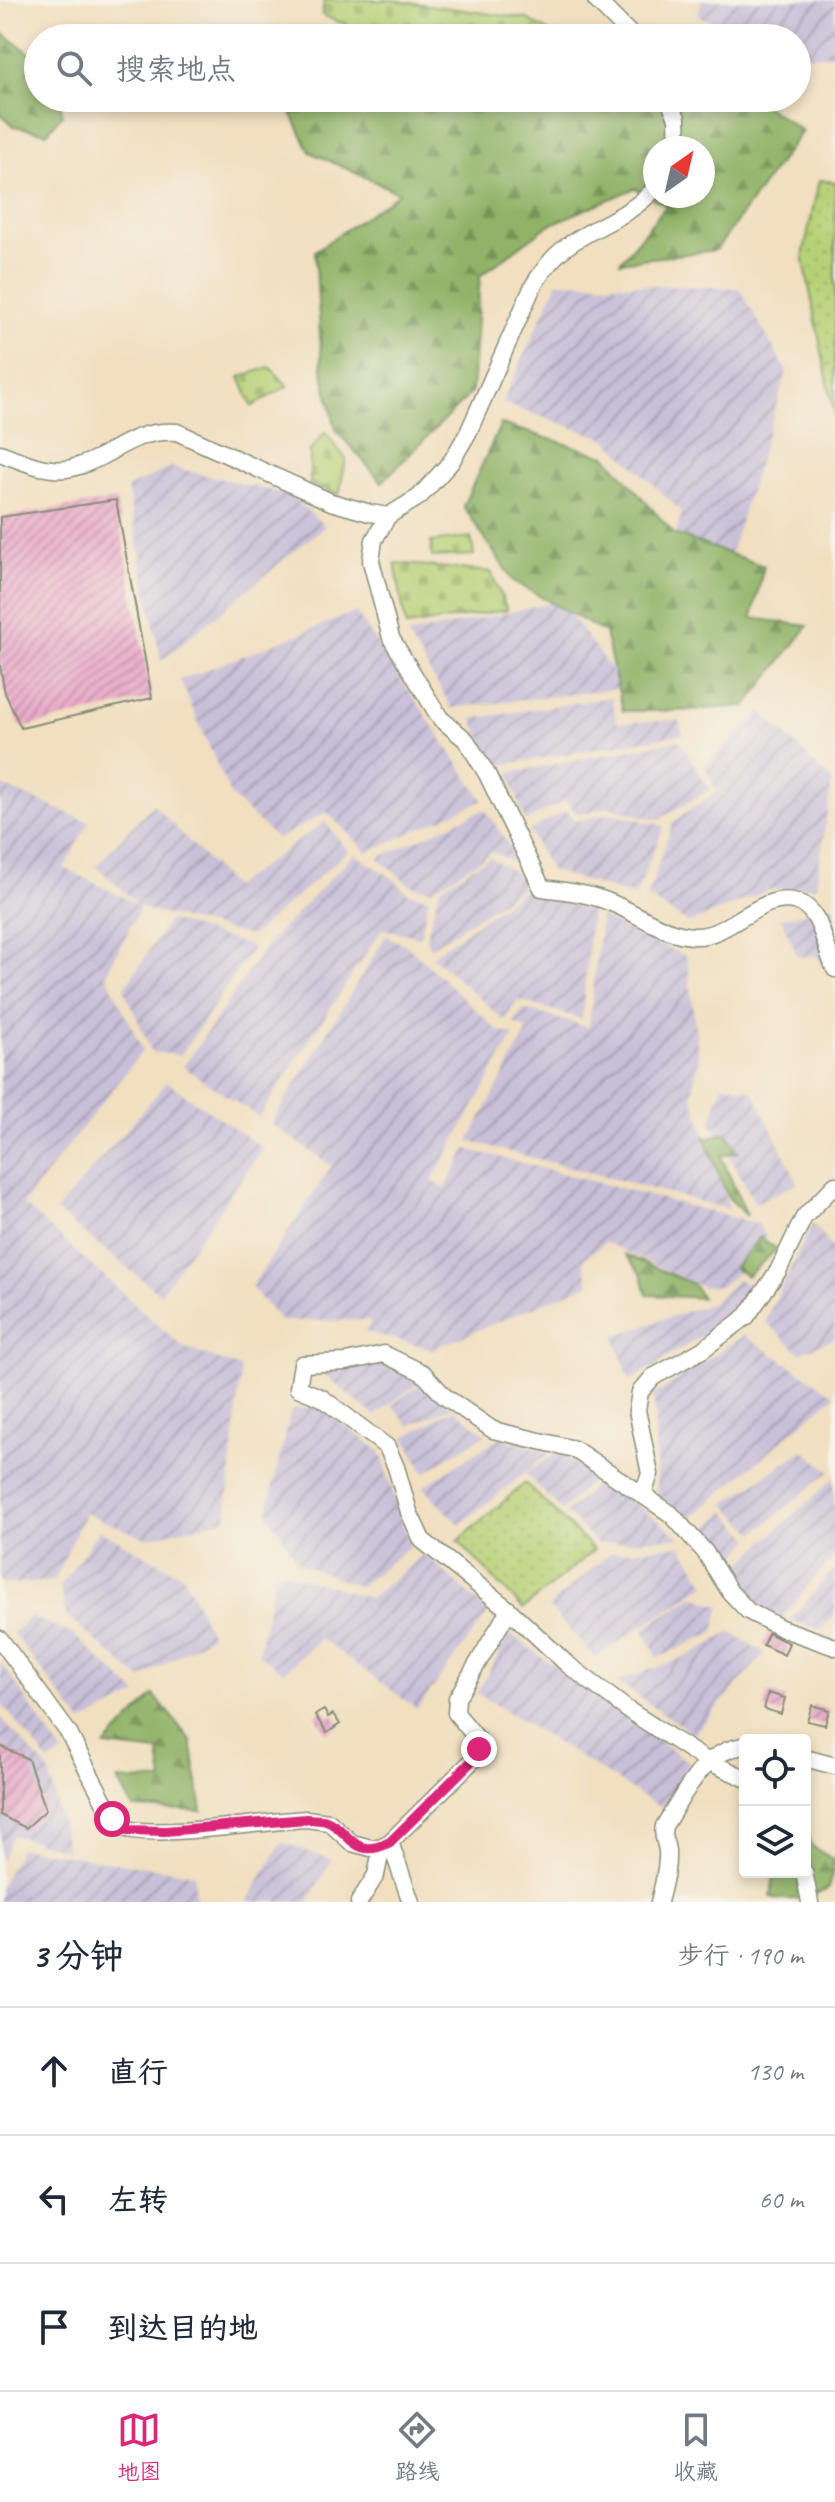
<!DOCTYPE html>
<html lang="zh">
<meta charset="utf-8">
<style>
:root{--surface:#fff;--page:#f6f6f7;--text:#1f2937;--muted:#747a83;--line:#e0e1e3;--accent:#db2777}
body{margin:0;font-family:Caveat,"LXGW WenKai TC",sans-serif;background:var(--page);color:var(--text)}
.controls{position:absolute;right:24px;bottom:24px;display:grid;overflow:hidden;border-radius:8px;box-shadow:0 4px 12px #0003}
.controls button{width:72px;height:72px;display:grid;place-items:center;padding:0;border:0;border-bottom:2px solid var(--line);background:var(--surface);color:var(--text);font:40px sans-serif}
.compass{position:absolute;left:643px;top:136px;width:72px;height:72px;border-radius:50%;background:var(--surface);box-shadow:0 4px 12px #0003;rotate:34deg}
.stop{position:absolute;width:24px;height:24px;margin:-18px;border:6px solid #db2777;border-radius:50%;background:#fff}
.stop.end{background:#db2777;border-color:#fff;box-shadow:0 2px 8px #0008}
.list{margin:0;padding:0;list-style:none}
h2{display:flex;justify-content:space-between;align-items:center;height:104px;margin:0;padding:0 32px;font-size:34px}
h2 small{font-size:26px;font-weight:400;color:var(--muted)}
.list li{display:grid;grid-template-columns:52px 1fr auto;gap:24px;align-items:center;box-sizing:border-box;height:128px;padding:0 32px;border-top:2px solid var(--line)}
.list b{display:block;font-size:30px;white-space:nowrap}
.list em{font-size:26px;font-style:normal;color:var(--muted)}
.icon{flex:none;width:44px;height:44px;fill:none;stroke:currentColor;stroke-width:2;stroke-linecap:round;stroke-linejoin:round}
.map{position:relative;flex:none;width:835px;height:1902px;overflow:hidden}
.search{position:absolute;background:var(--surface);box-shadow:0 4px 12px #0003;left:24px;right:24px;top:24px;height:88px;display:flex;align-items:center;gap:20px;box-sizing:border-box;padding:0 28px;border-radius:44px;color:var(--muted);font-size:30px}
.sheet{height:488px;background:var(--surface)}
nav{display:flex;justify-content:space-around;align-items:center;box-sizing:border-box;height:112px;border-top:2px solid var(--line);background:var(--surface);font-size:22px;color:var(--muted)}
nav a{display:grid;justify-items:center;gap:4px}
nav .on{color:var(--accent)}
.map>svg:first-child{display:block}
</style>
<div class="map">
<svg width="835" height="1902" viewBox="0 0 835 1902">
<defs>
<pattern id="industrial-furrows" width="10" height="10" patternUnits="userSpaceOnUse" patternTransform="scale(2)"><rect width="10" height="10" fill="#c8bfd8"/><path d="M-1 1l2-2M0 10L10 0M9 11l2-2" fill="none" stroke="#a29cb0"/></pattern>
<pattern id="grass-dots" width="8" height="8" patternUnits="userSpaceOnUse" patternTransform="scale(2)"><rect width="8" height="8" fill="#b7d177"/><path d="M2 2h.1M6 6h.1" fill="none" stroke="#9db468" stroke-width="1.8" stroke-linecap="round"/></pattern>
<pattern id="forest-firs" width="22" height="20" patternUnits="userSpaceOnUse" patternTransform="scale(2)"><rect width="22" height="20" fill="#91b368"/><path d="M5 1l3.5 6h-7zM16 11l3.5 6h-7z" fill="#769356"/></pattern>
<pattern id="cemetery-stones" width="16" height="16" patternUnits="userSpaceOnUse" patternTransform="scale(2)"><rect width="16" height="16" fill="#b7d177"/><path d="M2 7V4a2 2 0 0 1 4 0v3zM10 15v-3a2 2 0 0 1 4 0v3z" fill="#9db468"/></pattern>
<pattern id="building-hatch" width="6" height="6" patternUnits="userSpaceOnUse" patternTransform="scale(2)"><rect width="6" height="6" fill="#e8a6c7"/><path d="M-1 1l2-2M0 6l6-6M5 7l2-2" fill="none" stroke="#bb88a2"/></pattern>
</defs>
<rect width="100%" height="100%" fill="#f7f3e8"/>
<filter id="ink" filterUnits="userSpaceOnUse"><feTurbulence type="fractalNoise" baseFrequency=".0125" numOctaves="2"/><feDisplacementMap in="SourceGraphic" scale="16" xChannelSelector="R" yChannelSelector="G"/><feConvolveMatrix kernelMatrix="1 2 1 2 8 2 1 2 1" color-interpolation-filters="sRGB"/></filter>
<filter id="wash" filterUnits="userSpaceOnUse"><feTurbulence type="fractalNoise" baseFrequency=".006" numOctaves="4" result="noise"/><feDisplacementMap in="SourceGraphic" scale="32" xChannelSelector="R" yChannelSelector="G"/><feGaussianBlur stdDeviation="1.8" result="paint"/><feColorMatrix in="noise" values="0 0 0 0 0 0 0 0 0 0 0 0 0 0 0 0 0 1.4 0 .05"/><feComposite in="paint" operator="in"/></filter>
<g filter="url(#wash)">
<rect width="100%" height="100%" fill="#f1dfc0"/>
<g fill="url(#industrial-furrows)">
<polygon points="702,0 835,0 835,54 797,57 797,38 748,38 697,15"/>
<polygon points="558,282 739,288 787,371 726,567 672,547 682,512 606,439 502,403"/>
<polygon points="171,467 290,495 325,526 161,661 127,488"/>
<polygon points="560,601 625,688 452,708 407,635"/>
<polygon points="356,612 483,800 367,852 327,812 277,839 231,796 180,680"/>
<polygon points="612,697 617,723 679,720 683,734 496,766 472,719"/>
<polygon points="761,711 832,781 816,886 769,890 688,923 647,897 673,822 716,792 705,766"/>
<polygon points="679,740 710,789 658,820 610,807 577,814 566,800 525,821 509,773"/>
<polygon points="0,785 89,822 64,868 139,905 96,866 153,804 233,887 325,822 348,851 251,936 147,910 141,906 106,974 143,1050 23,1204 183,1347 241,1368 226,1519 146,1538 85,1513 54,1581 8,1584 0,1582"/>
<polygon points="485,809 522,865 492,852 431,890 410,885 378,858"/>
<polygon points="566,810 576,821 612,813 664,826 635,897 550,870 529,831"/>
<polygon points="354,854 394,879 408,893 429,898 420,937 382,929 259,1117 183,1067 268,943"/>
<polygon points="490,857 530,882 430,948 426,938 440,888"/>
<polygon points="526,888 591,912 582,1019 518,1000 504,1020 432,956"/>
<polygon points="835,907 835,973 815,955 798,957 781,918"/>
<polygon points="601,917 687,957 699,1059 692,1094 729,1209 469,1141 528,1030 513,1023 523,1009 589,1027"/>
<polygon points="169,920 253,947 181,1055 152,1052 124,989"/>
<polygon points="386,936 408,946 497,1030 514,1035 432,1181 445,1189 467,1149 759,1224 766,1237 747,1266 720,1286 702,1287 605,1242 583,1260 589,1284 433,1349 365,1332 371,1320 281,1321 251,1287 332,1166 271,1124"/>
<polygon points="167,1082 263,1148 160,1294 56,1211"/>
<polygon points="723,1084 753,1091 798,1183 755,1203 711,1122"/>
<polygon points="813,1223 835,1252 835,1338 800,1353 765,1321"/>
<polygon points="738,1279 754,1289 712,1329 630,1381 614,1336 712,1303"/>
<polygon points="744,1335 835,1395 690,1519 657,1495 654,1395"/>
<polygon points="373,1349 421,1380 375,1416 317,1369"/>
<polygon points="425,1380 451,1407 409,1426 393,1405"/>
<polygon points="317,1406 380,1451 410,1546 359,1587 299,1563 267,1512 291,1410"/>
<polygon points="454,1409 486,1434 424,1473 405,1437"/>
<polygon points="500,1437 550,1452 460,1525 423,1487"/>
<polygon points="803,1450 830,1471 755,1533 725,1504"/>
<polygon points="556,1453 599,1472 562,1511 526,1474"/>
<polygon points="834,1478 835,1555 780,1619 725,1578"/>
<polygon points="602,1480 680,1537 598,1544 566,1513"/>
<polygon points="725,1511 751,1539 724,1569 702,1534"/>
<polygon points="99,1530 184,1576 211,1635 141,1679 66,1616 60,1587"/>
<polygon points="681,1545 706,1584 595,1658 549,1607 610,1553"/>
<polygon points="424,1554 489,1612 417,1709 320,1638 284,1672 258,1654 276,1570 370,1598"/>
<polygon points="835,1568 835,1616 821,1630 790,1620"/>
<polygon points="694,1596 721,1606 714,1632 658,1658 643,1629"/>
<polygon points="31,1616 74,1635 138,1694 82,1723 13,1633"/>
<polygon points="731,1632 765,1653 694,1734 617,1682 688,1656"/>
<polygon points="510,1634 690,1763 661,1808 477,1693"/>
<polygon points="0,1661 63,1754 49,1762 0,1702"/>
<polygon points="0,1717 49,1771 67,1850 13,1835 0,1861"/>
<polygon points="282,1842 332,1860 307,1902 247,1902"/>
<polygon points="20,1848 194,1874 196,1902 0,1902 0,1887"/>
</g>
<g fill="url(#grass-dots)" stroke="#6b8756" stroke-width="2">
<polygon points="819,180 835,182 835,418 803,256"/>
<polygon points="525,1483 594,1550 523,1609 458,1541"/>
</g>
<g fill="url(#forest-firs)" stroke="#58784e" stroke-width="2" fill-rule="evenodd">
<polygon points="0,31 38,59 38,98 60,98 62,115 47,133 14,126 0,113"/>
<path d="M284 98H754L802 131 716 250 620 262 666 206 635 188 549 225 480 276 472 392 382 482 336 430 322 369 315 251 399 193 310 152ZM655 148H703V196H655Z"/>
<polygon points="501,424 606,456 674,534 764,566 752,618 808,626 746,706 678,711 623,711 605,633 513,581 463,506"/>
<polygon points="727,1133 738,1152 721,1156 747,1216 727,1196 705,1138"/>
<polygon points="760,1237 777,1249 747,1276 734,1268"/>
<polygon points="626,1255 693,1284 702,1298 647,1295 642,1276"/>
<polygon points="154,1695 191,1741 202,1811 133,1808 118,1780 163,1781 159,1752 105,1746"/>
<path d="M806 1811 810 1845 835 1861 828 1889C810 1898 789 1902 771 1897L774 1872H786L792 1878 810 1865 805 1842Z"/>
</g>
<g fill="url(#cemetery-stones)" stroke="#6b8756" stroke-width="2">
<polygon points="324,0 392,0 528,19 559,38 378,38 322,15"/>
<polygon points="270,367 288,386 252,406 240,377"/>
<polygon points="325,432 346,459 339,495 310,484 310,451"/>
<polygon points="471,537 474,555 432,557 431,542"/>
<polygon points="395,563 491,572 507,610 406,626"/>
</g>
<g id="blocks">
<g fill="url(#building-hatch)">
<polygon points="116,500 152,698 21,728 5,693 0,666 0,517"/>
<polygon points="768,1633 789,1643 784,1655 763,1645"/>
<polygon points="768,1693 785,1698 781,1714 764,1709"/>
<polygon points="812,1705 829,1710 825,1725 807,1721"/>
<polygon points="324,1710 328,1717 333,1714 340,1724 327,1733 315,1715"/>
<polygon points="0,1746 28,1759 46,1810 26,1828 0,1815"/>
</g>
</g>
</g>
<g filter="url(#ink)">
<use href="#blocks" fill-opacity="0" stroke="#888e7a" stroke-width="2"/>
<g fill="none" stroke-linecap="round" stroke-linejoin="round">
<g stroke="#888e7a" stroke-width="19">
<g id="street">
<polyline points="596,0 634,38"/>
<polyline points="668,98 677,118 678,148"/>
<path d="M0 453C22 461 48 474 72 468 113 458 129 429 177 432L331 502 370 513 388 516 419 497 451 462 468 433 533 286C541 273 549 261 561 251 589 227 630 218 655 188"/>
<path d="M388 516 374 540 371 561 391 638 440 718 466 740 487 774 542 888C567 891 592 894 614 904 640 915 666 935 694 936 730 938 760 891 797 902 822 909 824 948 835 969"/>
<polyline points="643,1494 650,1474 637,1410 640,1392 653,1377 702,1350 747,1316 778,1271 804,1217 835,1185"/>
<path d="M0 1639 68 1732 117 1826C149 1841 264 1821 306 1819L329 1822 352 1843 371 1848 382 1846 390 1842 474 1759 479 1749V1741L456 1713 457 1698 509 1610"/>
<polyline points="805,1758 835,1766"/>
<polyline points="745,1778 707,1761 628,1710 567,1664 509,1610 422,1540 409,1512 396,1467 387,1447 322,1398 298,1388 302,1364 346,1362 384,1354 423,1373 444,1396 493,1430 574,1449 671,1514 705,1552 730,1592 748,1611 781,1628 835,1647"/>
<polyline points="390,1842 411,1902"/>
<polyline points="804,1872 810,1902"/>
<polyline points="359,1902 376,1875 382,1846"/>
<path d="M659 1902C663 1886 668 1868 667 1851 666 1841 661 1836 664 1826 685 1794 702 1750 745 1746"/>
</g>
</g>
<use href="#street" stroke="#fff" stroke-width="16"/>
</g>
</g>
<g fill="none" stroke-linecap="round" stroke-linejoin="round" filter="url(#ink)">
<path stroke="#db2777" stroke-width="10" d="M112 1819 117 1826 126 1830 165 1831 306 1819C313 1820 321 1819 326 1821 350 1829 352 1862 390 1842L474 1759 479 1749"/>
</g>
</svg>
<div class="controls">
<button><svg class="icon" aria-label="locate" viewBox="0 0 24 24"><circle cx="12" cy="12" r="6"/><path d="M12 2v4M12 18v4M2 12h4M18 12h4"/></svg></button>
<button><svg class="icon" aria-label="layers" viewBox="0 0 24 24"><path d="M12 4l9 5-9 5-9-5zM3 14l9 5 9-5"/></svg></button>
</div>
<svg class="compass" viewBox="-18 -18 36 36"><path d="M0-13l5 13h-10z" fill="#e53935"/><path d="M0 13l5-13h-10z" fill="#747a83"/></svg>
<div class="stop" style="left:112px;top:1819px"></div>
<div class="stop end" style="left:479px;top:1749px"></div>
<div class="search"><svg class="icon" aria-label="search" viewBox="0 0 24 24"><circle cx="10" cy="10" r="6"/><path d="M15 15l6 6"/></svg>搜索地点</div>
</div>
<section class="sheet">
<h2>3 分钟<small>步行 · 190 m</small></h2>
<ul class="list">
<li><svg class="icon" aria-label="ahead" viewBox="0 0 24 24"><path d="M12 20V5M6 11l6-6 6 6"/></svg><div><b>直行</b></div><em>130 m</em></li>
<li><svg class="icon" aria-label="left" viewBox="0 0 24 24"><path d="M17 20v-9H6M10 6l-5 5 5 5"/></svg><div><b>左转</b></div><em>60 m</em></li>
<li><svg class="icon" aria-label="arrive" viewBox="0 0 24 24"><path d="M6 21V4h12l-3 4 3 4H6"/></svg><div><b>到达目的地</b></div></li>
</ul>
</section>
<nav>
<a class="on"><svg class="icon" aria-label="map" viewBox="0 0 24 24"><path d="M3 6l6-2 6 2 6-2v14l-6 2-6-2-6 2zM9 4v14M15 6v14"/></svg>地图</a>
<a><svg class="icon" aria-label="directions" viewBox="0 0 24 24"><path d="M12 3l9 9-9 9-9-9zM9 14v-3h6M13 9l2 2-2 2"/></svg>路线</a>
<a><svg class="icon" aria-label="saved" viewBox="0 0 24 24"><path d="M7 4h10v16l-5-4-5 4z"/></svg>收藏</a>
</nav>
